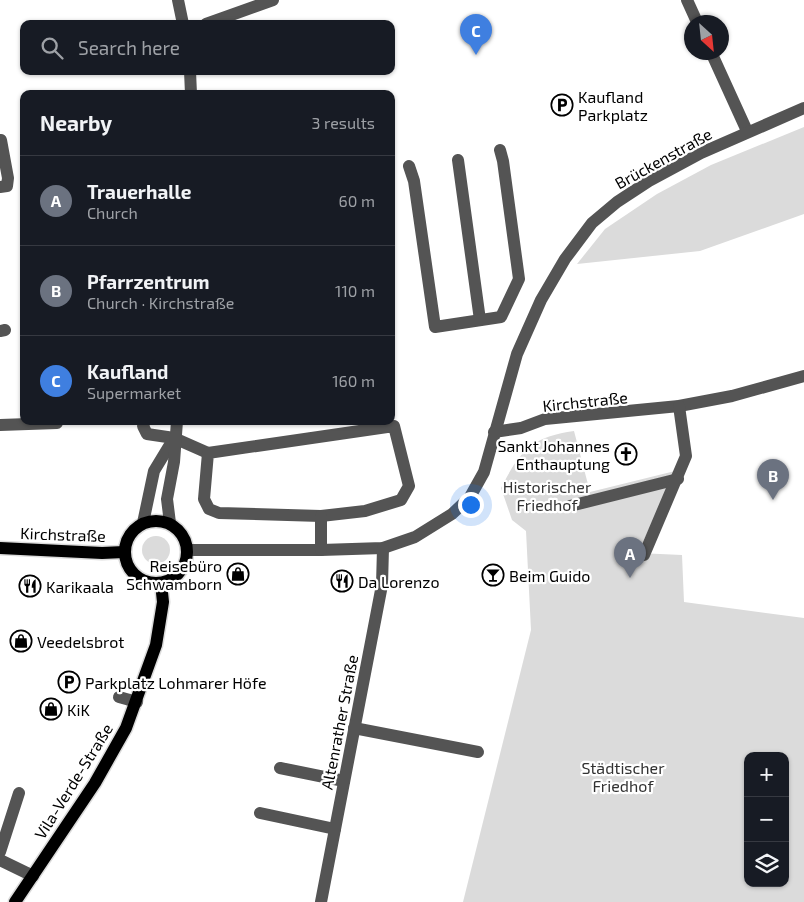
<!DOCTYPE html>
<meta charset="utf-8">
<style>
:root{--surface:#171b24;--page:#242831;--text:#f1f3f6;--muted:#9ea1a6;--line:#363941;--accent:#8c9099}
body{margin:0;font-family:"Exo 2",sans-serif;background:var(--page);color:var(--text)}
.controls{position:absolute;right:15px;bottom:15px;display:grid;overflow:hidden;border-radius:10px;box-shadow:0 1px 4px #0004}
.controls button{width:45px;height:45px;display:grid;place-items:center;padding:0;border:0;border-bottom:1px solid var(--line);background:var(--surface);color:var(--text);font:25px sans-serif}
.compass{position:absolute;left:684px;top:15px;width:45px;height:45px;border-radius:50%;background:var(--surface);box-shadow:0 1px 4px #0004;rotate:153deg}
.you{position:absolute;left:470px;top:504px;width:18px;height:18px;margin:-12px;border:4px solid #fff;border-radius:50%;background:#1a73e8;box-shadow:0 0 0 8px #1a73e833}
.badge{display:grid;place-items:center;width:32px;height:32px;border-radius:50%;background:var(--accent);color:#fff;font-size:16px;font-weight:700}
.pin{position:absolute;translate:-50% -41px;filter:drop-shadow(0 1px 2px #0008)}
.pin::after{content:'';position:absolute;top:26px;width:18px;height:15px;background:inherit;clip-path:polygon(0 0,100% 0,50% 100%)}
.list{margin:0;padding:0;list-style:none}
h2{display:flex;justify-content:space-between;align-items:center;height:65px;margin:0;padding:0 20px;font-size:21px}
h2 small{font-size:16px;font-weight:400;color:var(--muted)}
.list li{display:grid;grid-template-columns:32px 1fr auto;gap:15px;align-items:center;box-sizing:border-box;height:90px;padding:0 20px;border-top:1px solid var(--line)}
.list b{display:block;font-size:19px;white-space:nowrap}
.list p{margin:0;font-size:16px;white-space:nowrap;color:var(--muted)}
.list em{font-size:16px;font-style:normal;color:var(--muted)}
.icon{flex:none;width:28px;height:28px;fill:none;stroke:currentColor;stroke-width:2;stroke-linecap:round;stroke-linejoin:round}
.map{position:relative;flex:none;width:804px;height:902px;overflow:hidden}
.search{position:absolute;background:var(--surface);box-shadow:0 1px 4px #0004;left:20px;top:20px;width:375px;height:55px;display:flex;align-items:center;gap:12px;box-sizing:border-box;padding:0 18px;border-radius:10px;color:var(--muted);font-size:19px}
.panel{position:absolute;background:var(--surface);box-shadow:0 1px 4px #0004;left:20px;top:90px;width:375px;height:335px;border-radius:10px}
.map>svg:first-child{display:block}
</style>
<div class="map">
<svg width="804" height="902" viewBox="0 0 804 902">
<rect width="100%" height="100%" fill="#fff"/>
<g fill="#dbdbdb" fill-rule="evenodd">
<polygon points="804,127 804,214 700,251 577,264 605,229 657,194 711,165"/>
<path d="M574 431 590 492 675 471 638 553 682 555 684 602 804 618V902H463L531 630 526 531 512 520 501 488C520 451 531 437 574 431ZM748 756H785V883H748Z"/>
<circle cx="156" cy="550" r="14"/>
</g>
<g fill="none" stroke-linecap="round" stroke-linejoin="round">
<g stroke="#dbdbdb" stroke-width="15">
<g id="major">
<circle cx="156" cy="552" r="31"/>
<polyline points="0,548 102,553 124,552"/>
<polyline points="15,902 95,783 126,728 156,645 163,602 161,583"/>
</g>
</g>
<g stroke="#545454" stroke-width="12">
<polyline points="178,0 183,24"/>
<polyline points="687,0 697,22"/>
<polyline points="206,24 273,0"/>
<polyline points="711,52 747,131"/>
<polyline points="190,71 191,94"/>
<polyline points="458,160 480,320"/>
<polyline points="409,166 414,181 435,327 501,317 519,279 503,161 500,150"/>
<polyline points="0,187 7,186 8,178 1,140"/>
<polyline points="0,331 5,330"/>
<polyline points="145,421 143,426 147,434 174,438 208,453"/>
<polyline points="0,425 57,423"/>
<polygon points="394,426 409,486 401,500 365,511 321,516 219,513 209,509 204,499 208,453"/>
<polyline points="494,432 521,428 545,419 679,406 732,396 804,376"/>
<polyline points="570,506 678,479"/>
<polyline points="143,523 154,471 174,438"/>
<polyline points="170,523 167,499 174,462 177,421"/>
<polyline points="187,550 321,550 383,548 415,537 452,514 470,497 484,472 517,354 541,300 565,259 592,223 617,202 649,181 701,153 804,108"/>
<polyline points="321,550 321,516"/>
<polyline points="644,555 686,456 679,406"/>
<polyline points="119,697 137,702"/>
<polyline points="354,728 478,752"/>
<polyline points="280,768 344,781"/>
<polyline points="260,813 335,829"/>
<polyline points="0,852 19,793"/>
<polyline points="0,860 33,876"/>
<polyline points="321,902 382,585 383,548"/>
</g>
<use href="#major" stroke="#000" stroke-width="12"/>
</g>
<defs>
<g id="parking-ring" transform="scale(1.125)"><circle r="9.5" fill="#fff" stroke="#000" stroke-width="1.5"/><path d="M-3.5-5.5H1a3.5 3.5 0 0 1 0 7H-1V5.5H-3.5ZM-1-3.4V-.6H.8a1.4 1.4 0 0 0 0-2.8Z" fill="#000"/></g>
<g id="church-ring" transform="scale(1.125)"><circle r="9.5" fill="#fff" stroke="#000" stroke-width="1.5"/><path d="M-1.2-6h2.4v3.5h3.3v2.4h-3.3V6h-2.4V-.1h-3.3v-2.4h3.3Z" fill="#000"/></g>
<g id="shop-ring" transform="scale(1.125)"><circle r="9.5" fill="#fff" stroke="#000" stroke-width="1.5"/><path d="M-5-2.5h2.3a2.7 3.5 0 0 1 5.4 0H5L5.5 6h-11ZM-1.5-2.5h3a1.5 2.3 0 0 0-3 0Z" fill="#000"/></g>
<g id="bar-ring" transform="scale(1.125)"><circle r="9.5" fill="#fff" stroke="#000" stroke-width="1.5"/><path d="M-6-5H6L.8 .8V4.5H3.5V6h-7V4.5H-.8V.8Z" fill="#000"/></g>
<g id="restaurant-ring" transform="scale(1.125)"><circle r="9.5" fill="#fff" stroke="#000" stroke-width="1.5"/><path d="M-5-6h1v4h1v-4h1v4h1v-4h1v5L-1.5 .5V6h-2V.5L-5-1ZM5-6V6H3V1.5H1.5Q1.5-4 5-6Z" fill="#000"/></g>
</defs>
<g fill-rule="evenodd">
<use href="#parking-ring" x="562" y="105"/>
<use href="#church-ring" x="626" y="454"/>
<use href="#shop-ring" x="238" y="574"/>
<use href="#bar-ring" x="493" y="575"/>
<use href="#restaurant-ring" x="342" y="581"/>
<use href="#restaurant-ring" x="30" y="586"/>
<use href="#shop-ring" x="21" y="641"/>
<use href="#parking-ring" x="69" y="682"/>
<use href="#shop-ring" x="51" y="709"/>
</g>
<g text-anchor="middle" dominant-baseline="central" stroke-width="4.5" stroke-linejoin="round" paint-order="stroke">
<g font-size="16" fill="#000" stroke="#fff" text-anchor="start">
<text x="578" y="96">Kaufland<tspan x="578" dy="18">Parkplatz</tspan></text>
<text x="610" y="445" text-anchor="end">Sankt Johannes<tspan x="610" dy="18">Enthauptung</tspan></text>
<text x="222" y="565" text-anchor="end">Reisebüro<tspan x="222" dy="18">Schwamborn</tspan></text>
<text x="509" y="575">Beim Guido</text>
<text x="358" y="581">Da Lorenzo</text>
<text x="46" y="586">Karikaala</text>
<text x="37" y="641">Veedelsbrot</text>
<text x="85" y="682">Parkplatz Lohmarer Höfe</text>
<text x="67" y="709">KiK</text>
</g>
<g font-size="16" fill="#000" stroke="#fff">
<text transform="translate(663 158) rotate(-29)">Brückenstraße</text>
<text transform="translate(585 401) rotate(-6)">Kirchstraße</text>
<text transform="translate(63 534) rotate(2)">Kirchstraße</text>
<text transform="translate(339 722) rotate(-79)">Altenrather Straße</text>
<text transform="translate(73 781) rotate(-58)">Vila-Verde-Straße</text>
</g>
<g font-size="16" fill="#323232" stroke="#fff">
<text x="547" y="486">Historischer<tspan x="547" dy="18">Friedhof</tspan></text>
<text x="623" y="767">Städtischer<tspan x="623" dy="18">Friedhof</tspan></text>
</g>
</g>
</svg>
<div class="controls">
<button>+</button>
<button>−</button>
<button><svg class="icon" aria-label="layers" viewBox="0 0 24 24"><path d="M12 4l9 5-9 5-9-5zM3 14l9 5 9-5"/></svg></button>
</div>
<svg class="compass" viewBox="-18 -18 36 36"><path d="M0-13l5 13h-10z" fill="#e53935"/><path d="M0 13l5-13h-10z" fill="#9ea1a6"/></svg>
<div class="you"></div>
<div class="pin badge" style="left:630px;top:578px;background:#6b7280">A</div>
<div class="pin badge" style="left:773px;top:500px;background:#6b7280">B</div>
<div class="pin badge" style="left:476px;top:55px;background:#3f7fe0">C</div>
<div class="search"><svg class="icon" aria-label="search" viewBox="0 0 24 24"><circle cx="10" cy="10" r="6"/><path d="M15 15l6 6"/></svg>Search here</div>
<section class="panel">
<h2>Nearby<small>3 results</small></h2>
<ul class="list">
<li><span class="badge" style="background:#6b7280">A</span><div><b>Trauerhalle</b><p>Church</p></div><em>60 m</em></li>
<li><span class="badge" style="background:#6b7280">B</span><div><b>Pfarrzentrum</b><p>Church · Kirchstraße</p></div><em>110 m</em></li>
<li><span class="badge" style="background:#3f7fe0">C</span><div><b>Kaufland</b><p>Supermarket</p></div><em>160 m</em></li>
</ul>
</section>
</div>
